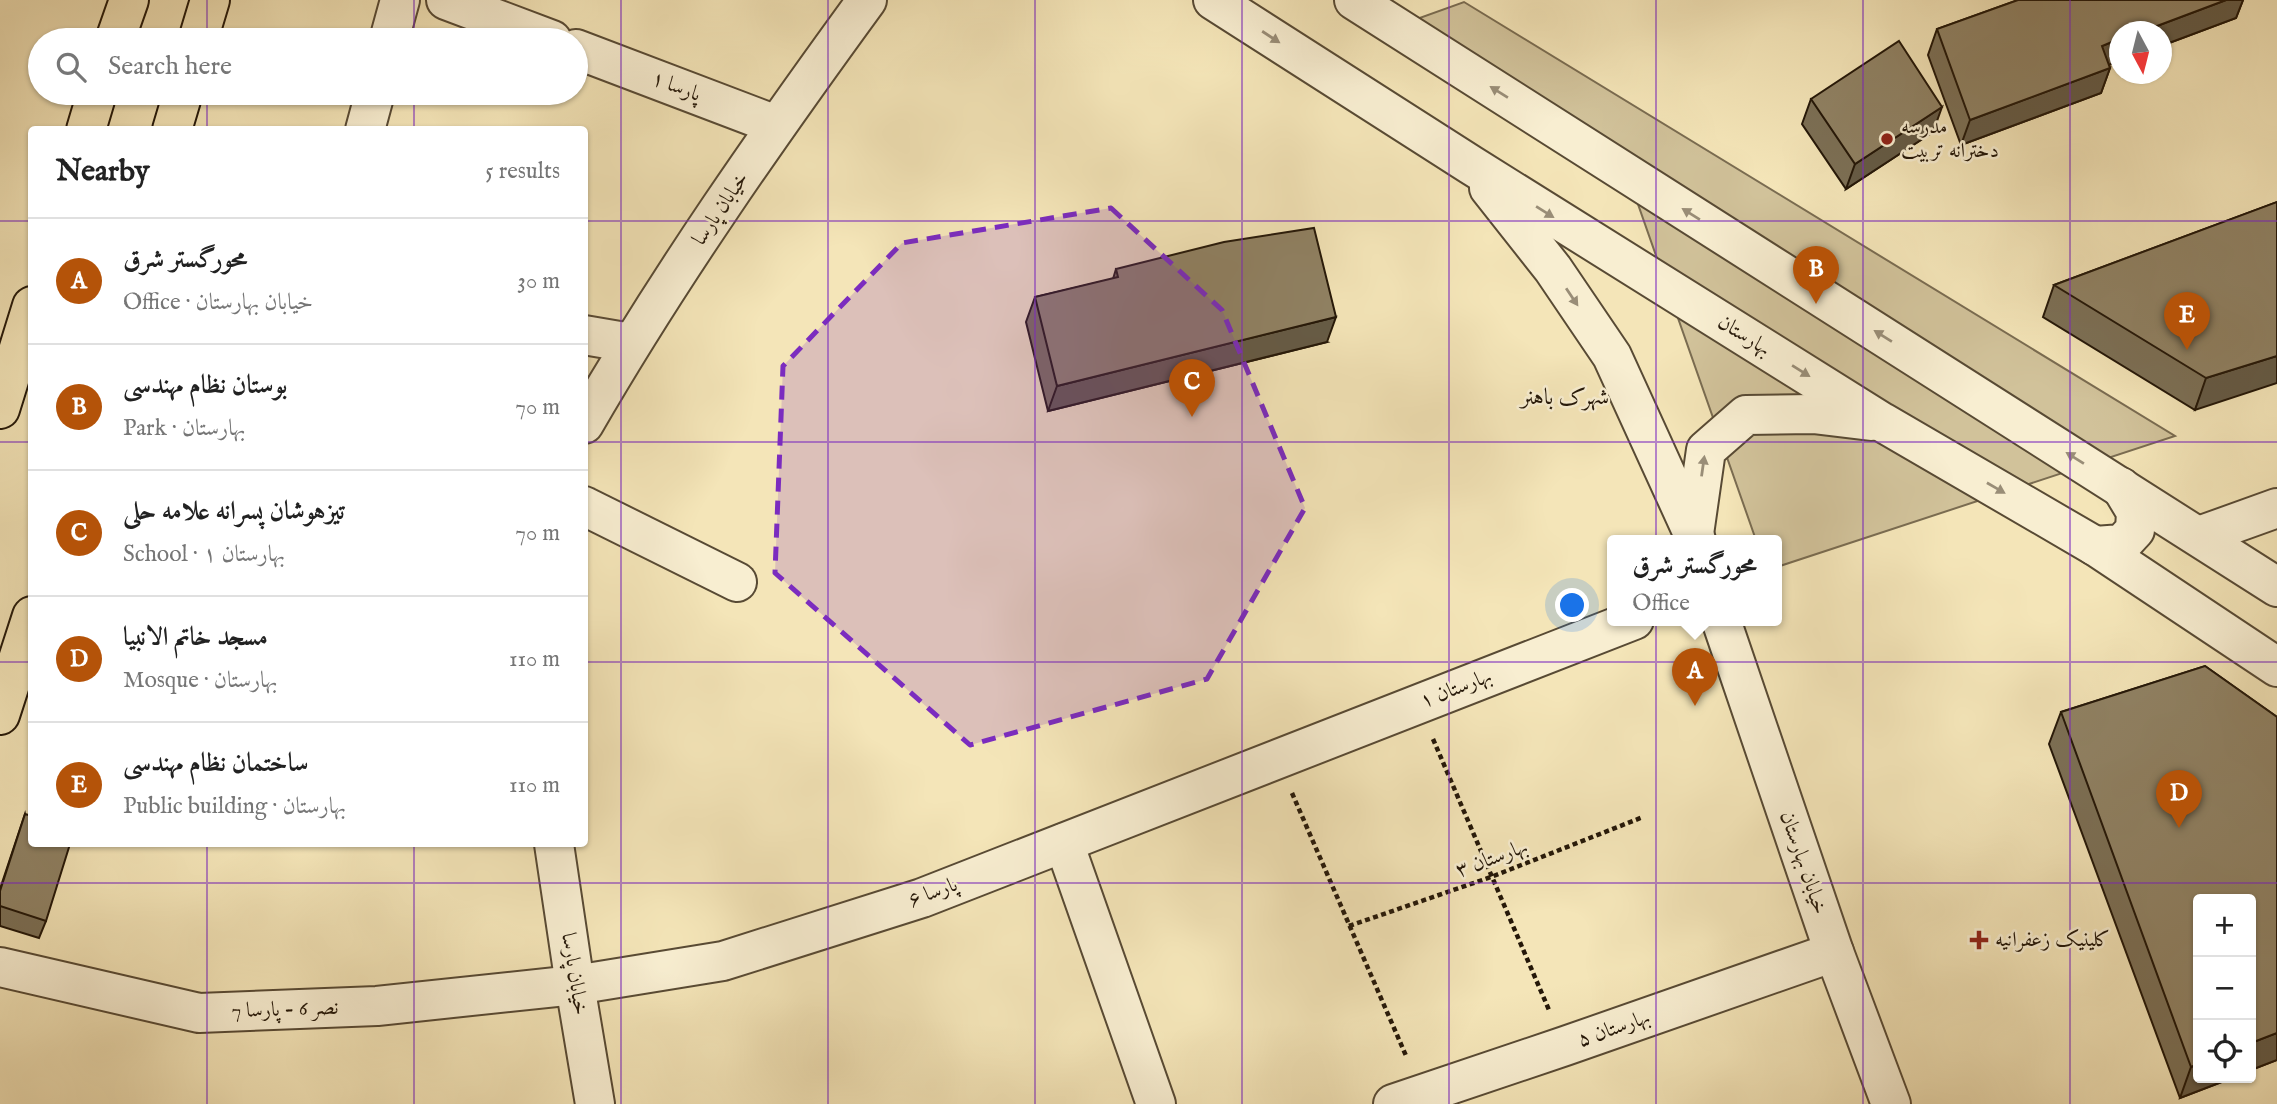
<!DOCTYPE html>
<meta charset="utf-8">
<style>
:root{--surface:#fff;--page:#f6f6f6;--text:#222;--muted:#767676;--line:#e0e0e0;--accent:#b45309}
body{margin:0;font-family:"IM FELL English",Amiri,serif;background:var(--page);color:var(--text)}
.controls{position:absolute;right:21px;bottom:21px;display:grid;overflow:hidden;border-radius:7px;box-shadow:0 2px 5px #0004}
.controls button{width:63px;height:63px;display:grid;place-items:center;padding:0;border:0;border-bottom:2px solid var(--line);background:var(--surface);color:var(--text);font:35px sans-serif}
.compass{position:absolute;left:2109px;top:21px;width:63px;height:63px;border-radius:50%;background:var(--surface);box-shadow:0 2px 5px #0004;rotate:173deg}
.you{position:absolute;left:1573px;top:606px;width:24px;height:24px;margin:-18px;border:5px solid #fff;border-radius:50%;background:#1a73e8;box-shadow:0 0 0 10px #1a73e833}
.badge{display:grid;place-items:center;width:46px;height:46px;border-radius:50%;background:var(--accent);color:#fff;font-size:23px;font-weight:700}
.pin{position:absolute;translate:-50% -58px;filter:drop-shadow(0 2px 4px #0008)}
.pin::after{content:'';position:absolute;top:37px;width:24px;height:21px;background:inherit;clip-path:polygon(0 0,100% 0,50% 100%)}
.popup{position:absolute;left:1607px;top:535px;width:175px;height:91px;box-sizing:border-box;display:grid;place-content:center;border-radius:7px;background:var(--surface);filter:drop-shadow(0 2px 5px #0005);font-size:23px;white-space:nowrap;color:var(--muted)}
.popup b{font-size:26px;color:var(--text)}
.popup::after{content:'';position:absolute;left:50%;top:100%;margin-left:-14px;border:14px solid transparent;border-top-color:var(--surface)}
.list{margin:0;padding:0;list-style:none}
h2{display:flex;justify-content:space-between;align-items:center;height:91px;margin:0;padding:0 28px;font-size:30px}
h2 small{font-size:23px;font-weight:400;color:var(--muted)}
.list li{display:grid;grid-template-columns:46px 1fr auto;gap:21px;align-items:center;box-sizing:border-box;height:126px;padding:0 28px;border-top:2px solid var(--line)}
.list b{display:block;font-size:26px;white-space:nowrap}
.list p{margin:0;font-size:23px;white-space:nowrap;color:var(--muted)}
.list em{font-size:23px;font-style:normal;color:var(--muted)}
.icon{flex:none;width:38px;height:38px;fill:none;stroke:currentColor;stroke-width:2;stroke-linecap:round;stroke-linejoin:round}
.map{position:relative;flex:none;width:2277px;height:1104px;overflow:hidden}
.search{position:absolute;background:var(--surface);box-shadow:0 2px 5px #0004;left:28px;top:28px;width:560px;height:77px;display:flex;align-items:center;gap:18px;box-sizing:border-box;padding:0 24px;border-radius:38px;color:var(--muted);font-size:26px}
.panel{position:absolute;background:var(--surface);box-shadow:0 2px 5px #0004;left:28px;top:126px;width:560px;height:721px;border-radius:7px}
.map>svg:first-child{display:block}
</style>
<div class="map">
<svg width="2277" height="1104" viewBox="0 0 2277 1104">
<rect width="100%" height="100%" fill="#f4e5b8"/>
<filter id="stains"><feTurbulence type="fractalNoise" baseFrequency=".00286" numOctaves="4"/><feColorMatrix values="0 0 0 0 .2 0 0 0 0 .09 0 0 0 0 .02 0 0 0 .5 -.17"/></filter>
<radialGradient id="worn" r=".72"><stop offset=".6" stop-color="#630" stop-opacity="0"/><stop offset="1" stop-color="#630" stop-opacity=".3"/></radialGradient>
<polygon fill="#d1c29a" stroke="#7a6c51" stroke-width="2" points="1464,2 2175,436 1777,567 1777,540 1756,540 1627,173 1400,25"/>
<g fill="none" stroke-linecap="round" stroke-linejoin="round">
<g stroke="#584a34" stroke-width="42">
<g id="minor">
<polyline points="446,0 552,40"/>
<polyline points="1213,0 1471,165 1882,422 2095,546 2277,667"/>
<polyline points="1354,0 2277,587"/>
<polyline points="389,40 400,0"/>
<polyline points="576,49 776,125"/>
<polyline points="365,130 375,93"/>
<polyline points="1489,188 1553,269 1612,356 1696,540"/>
<polyline points="584,335 631,343"/>
<path d="M584 424C669 277 767 137 867 0"/>
<polyline points="584,506 737,582"/>
<polyline points="1694,534 1706,450 1746,415 1813,414 1871,421"/>
<polyline points="2199,536 2277,508"/>
<polyline points="2095,546 2122,544 2135,530 2136,512 2121,487"/>
<polyline points="1721,620 1834,952 1891,1104"/>
<polyline points="1064,843 1156,1104"/>
<polyline points="554,844 575,985 595,1104"/>
<polyline points="0,967 199,1013 377,1006 575,985 723,961 922,898 1634,620"/>
<polyline points="1393,1104 1565,1046 1834,952"/>
</g>
</g>
<g stroke="#241708" stroke-width="42">
<g id="major">
<polyline points="115,40 129,0"/>
<polyline points="198,40 210,0"/>
<polyline points="86,130 97,93"/>
<polyline points="172,130 183,93"/>
<polyline points="0,409 32,306"/>
<polyline points="0,715 32,616"/>
</g>
</g>
<g stroke="#241708" stroke-width="4.5" stroke-dasharray="5 3.5" stroke-linecap="butt">
<polyline points="1433,739 1549,1010"/>
<polyline points="1292,793 1407,1058"/>
<polyline points="1349,926 1491,877 1643,817"/>
</g>
<use href="#minor" stroke="#f8eed1" stroke-width="38"/>
<use href="#major" stroke="#f4e5b8" stroke-width="38"/>
</g>
<g fill="#7c7056" stroke="#241708" stroke-width="2">
<polygon points="2018,0 2243,0 2236,18 2161,46 2161,32 2109,65 2110,68 2101,93 1961,145 1928,55 1937,29"/>
<polygon points="1811,99 1933,132 1846,189 1802,124"/>
<polygon points="2277,202 2195,410 2043,317 2054,285"/>
<polygon points="1116,269 1327,342 1048,411 1026,322 1035,297 1113,279"/>
<polygon points="2205,666 2277,717 2277,1060 2251,1070 2251,899 2198,899 2198,1078 2232,1078 2180,1098 2049,744 2061,712"/>
<polygon points="25,814 46,921 39,938 0,926 0,889"/>
</g>
<g fill="#655b46" stroke="#241708" stroke-width="2">
<polygon points="2226,0 2243,0 2236,18 2161,46 2161,32 2141,32"/>
<polygon points="2119,39 2119,61 2093,71 2102,46"/>
<polygon points="2110,68 2101,93 1961,145 1970,120"/>
<polygon points="1942,107 1933,132 1846,189 1855,164"/>
<polygon points="1336,317 1327,342 1048,411 1057,386"/>
<polygon points="2277,356 2277,383 2195,410 2206,378"/>
<polygon points="2277,1033 2277,1060 2251,1070 2251,1043"/>
<polygon points="2198,1064 2198,1078 2232,1078 2180,1098 2191,1067"/>
</g>
<g fill="#908264" stroke="#241708" stroke-width="2">
<polygon points="2018,0 2226,0 2141,32 2119,32 2119,39 2102,46 2110,68 1970,120 1937,29"/>
<polygon points="1899,41 1942,107 1855,164 1811,99"/>
<polygon points="2277,202 2277,356 2206,378 2054,285"/>
<polygon points="1314,228 1336,317 1057,386 1035,297 1118,277 1116,269 1224,242"/>
<polygon points="2205,666 2277,717 2277,1033 2251,1043 2251,899 2198,899 2198,1064 2191,1067 2061,712"/>
<polygon points="25,814 32,816 32,844 70,844 46,921 0,906 0,891"/>
</g>
<defs><path id="oneway-solid" d="M-6-.8H1V-3.2L6.5 0L1 3.2V.8H-6Z" transform="scale(1.75)"/></defs>
<g fill="#998d77">
<use href="#oneway-solid" transform="translate(1271 37) rotate(33)"/>
<use href="#oneway-solid" transform="translate(1499 92) rotate(-148)"/>
<use href="#oneway-solid" transform="translate(1545 212) rotate(32)"/>
<use href="#oneway-solid" transform="translate(1691 214) rotate(-148)"/>
<use href="#oneway-solid" transform="translate(1572 297) rotate(56)"/>
<use href="#oneway-solid" transform="translate(1883 336) rotate(-148)"/>
<use href="#oneway-solid" transform="translate(1801 371) rotate(32)"/>
<use href="#oneway-solid" transform="translate(2075 458) rotate(-148)"/>
<use href="#oneway-solid" transform="translate(1703 466) rotate(-82)"/>
<use href="#oneway-solid" transform="translate(1996 488) rotate(30)"/>
</g>
<path fill="#7b2cbf" fill-opacity="0.2" stroke="#7b2cbf" stroke-width="5" stroke-dasharray="14 9" stroke-linejoin="round" d="M1111 208 1222 310 1305 508 1207 679 970 745 775 573 783 366 902 243Z"/>
<path fill="none" stroke="#7b2cbf" stroke-width="2" stroke-opacity="0.55" d="M207 0V40M414 0V40M621 0V1104M828 0V1104M1035 0V1104M1242 0V1104M1449 0V1104M1656 0V1104M1863 0V1104M2070 0V1104M207 93V130M414 93V130M0 221H32M584 221H2277M0 442H32M584 442H2277M0 662H32M584 662H2277M207 844V1104M414 844V1104M0 883H2277"/>
<g fill="#8f2418" stroke="#f8eed1" stroke-width="2.5">
<circle cx="1887" cy="139" r="7"/>
<path d="M1975.5 929.5h7v7h7v7h-7v7h-7v-7h-7v-7h7z"/>
</g>
<g text-anchor="middle" dominant-baseline="central" stroke-width="5" stroke-linejoin="round" paint-order="stroke">
<g font-size="21" fill="#241708" stroke="#f8eed1">
<text transform="translate(676 87) rotate(21)">پارسا ۱</text>
<text transform="translate(721 209) rotate(-56)">خیابان پارسا</text>
<text transform="translate(1744 336) rotate(32)">بهارستان</text>
<text transform="translate(1456 689) rotate(-21)">بهارستان ۱</text>
<text transform="translate(1492 859) rotate(-20)">بهارستان ۳</text>
<text transform="translate(1803 863) rotate(71)">خیابان بهارستان</text>
<text transform="translate(933 893) rotate(-20)">پارسا ۶</text>
<text transform="translate(574 974) rotate(81)">خیابان پارسا</text>
<text transform="translate(285 1010) rotate(-2)">نصر 6 - پارسا 7</text>
<text transform="translate(1614 1029) rotate(-19)">بهارستان ۵</text>
</g>
<g font-size="21" fill="#241708" stroke="#f8eed1" text-anchor="start">
<text x="1901" y="127">مدرسه<tspan x="1901" dy="24">دخترانه تربیت</tspan></text>
<text x="1995" y="940">کلینیک زعفرانیه</text>
</g>
<g font-size="23" fill="#241708" stroke="#f8eed1">
<text x="1565" y="397">شهرک باهنر</text>
</g>
</g>
<rect width="100%" height="100%" filter="url(#stains)"/>
<rect width="100%" height="100%" fill="url(#worn)"/>
</svg>
<div class="controls">
<button>+</button>
<button>−</button>
<button><svg class="icon" aria-label="locate" viewBox="0 0 24 24"><circle cx="12" cy="12" r="6"/><path d="M12 2v4M12 18v4M2 12h4M18 12h4"/></svg></button>
</div>
<svg class="compass" viewBox="-18 -18 36 36"><path d="M0-13l5 13h-10z" fill="#e53935"/><path d="M0 13l5-13h-10z" fill="#767676"/></svg>
<div class="you"></div>
<div class="pin badge" style="left:1695px;top:706px">A</div>
<div class="popup"><b>محورگستر شرق</b>Office</div>
<div class="pin badge" style="left:1816px;top:304px">B</div>
<div class="pin badge" style="left:1192px;top:417px">C</div>
<div class="pin badge" style="left:2179px;top:828px">D</div>
<div class="pin badge" style="left:2187px;top:350px">E</div>
<div class="search"><svg class="icon" aria-label="search" viewBox="0 0 24 24"><circle cx="10" cy="10" r="6"/><path d="M15 15l6 6"/></svg>Search here</div>
<section class="panel">
<h2>Nearby<small>5 results</small></h2>
<ul class="list">
<li><span class="badge">A</span><div><b>محورگستر شرق</b><p>Office · خیابان بهارستان</p></div><em>30 m</em></li>
<li><span class="badge">B</span><div><b>بوستان نظام مهندسی</b><p>Park · بهارستان</p></div><em>70 m</em></li>
<li><span class="badge">C</span><div><b>تیزهوشان پسرانه علامه حلی</b><p>School · بهارستان ۱</p></div><em>70 m</em></li>
<li><span class="badge">D</span><div><b>مسجد خاتم الانبیا</b><p>Mosque · بهارستان</p></div><em>110 m</em></li>
<li><span class="badge">E</span><div><b>ساختمان نظام مهندسی</b><p>Public building · بهارستان</p></div><em>110 m</em></li>
</ul>
</section>
</div>
